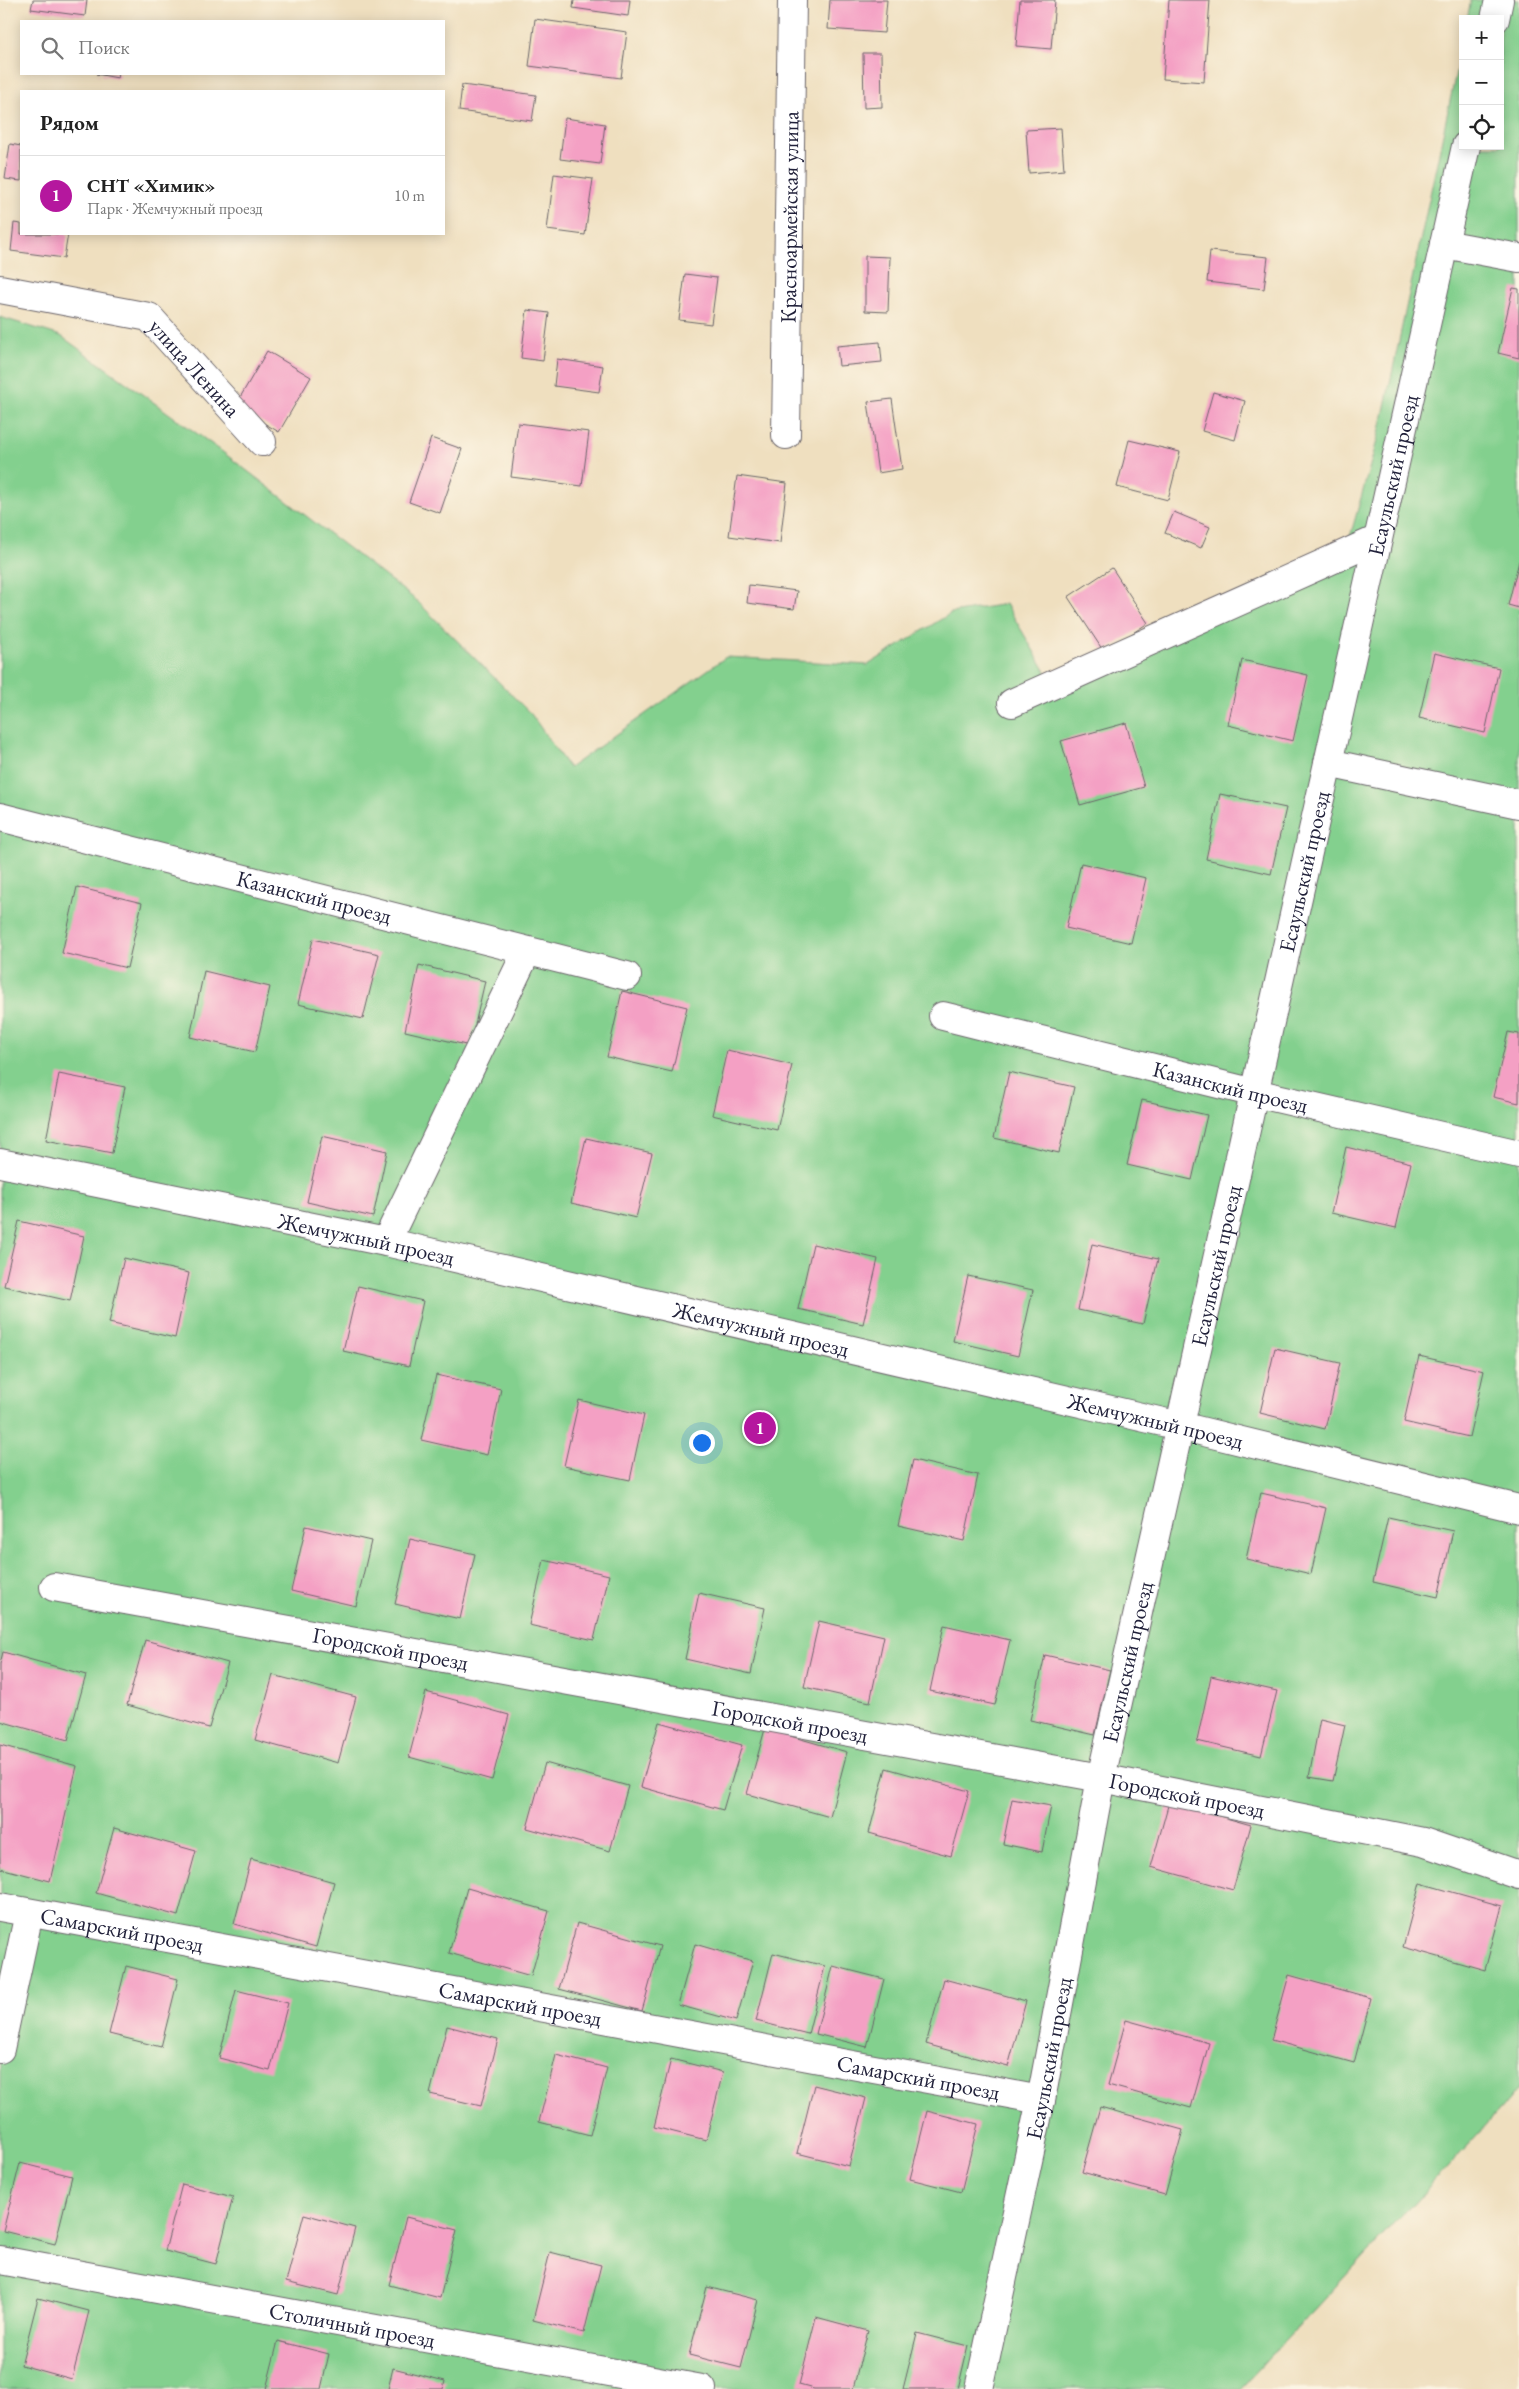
<!DOCTYPE html>
<html lang="ru">
<meta charset="utf-8">
<style>
:root{--surface:#fff;--page:#f2f2f2;--text:#222;--muted:#767676;--line:#e0e0e0;--accent:#b5179e}
body{margin:0;font-family:"EB Garamond",serif;background:var(--page);color:var(--text)}
.controls{position:absolute;right:15px;top:15px;display:grid;overflow:hidden;border-radius:0px;box-shadow:0 2px 12px #0003}
.controls button{width:45px;height:45px;display:grid;place-items:center;padding:0;border:0;border-bottom:1px solid var(--line);background:var(--surface);color:var(--text);font:25px sans-serif}
.you{position:absolute;left:701px;top:1442px;width:18px;height:18px;margin:-12px;border:4px solid #fff;border-radius:50%;background:#1a73e8;box-shadow:0 0 0 8px #1a73e833}
.badge{display:grid;place-items:center;width:32px;height:32px;border-radius:50%;background:var(--accent);color:#fff;font-size:16px;font-weight:700}
.pin{position:absolute;translate:-50% -50%;border:2px solid #fff;box-shadow:0 1px 5px #0006}
.list{margin:0;padding:0;list-style:none}
h2{display:flex;justify-content:space-between;align-items:center;height:65px;margin:0;padding:0 20px;font-size:21px}
h2 small{font-size:16px;font-weight:400;color:var(--muted)}
.list li{display:grid;grid-template-columns:32px 1fr auto;gap:15px;align-items:center;box-sizing:border-box;height:80px;padding:0 20px;border-top:1px solid var(--line)}
.list b{display:block;font-size:19px;white-space:nowrap}
.list p{margin:0;font-size:16px;white-space:nowrap;color:var(--muted)}
.list em{font-size:16px;font-style:normal;color:var(--muted)}
.icon{flex:none;width:28px;height:28px;fill:none;stroke:currentColor;stroke-width:2;stroke-linecap:round;stroke-linejoin:round}
.map{position:relative;flex:none;width:1519px;height:2389px;overflow:hidden}
.search{position:absolute;background:var(--surface);box-shadow:0 2px 12px #0003;left:20px;top:20px;width:425px;height:55px;display:flex;align-items:center;gap:12px;box-sizing:border-box;padding:0 18px;border-radius:0px;color:var(--muted);font-size:19px}
.panel{position:absolute;background:var(--surface);box-shadow:0 2px 12px #0003;left:20px;top:90px;width:425px;height:145px;border-radius:0px}
.map>svg:first-child{display:block}
</style>
<div class="map">
<svg width="1519" height="2389" viewBox="0 0 1519 2389">
<rect width="100%" height="100%" fill="#fcf5e5"/>
<filter id="ink" filterUnits="userSpaceOnUse"><feTurbulence type="fractalNoise" baseFrequency=".02" numOctaves="2"/><feDisplacementMap in="SourceGraphic" scale="10" xChannelSelector="R" yChannelSelector="G"/><feConvolveMatrix kernelMatrix="1 2 1 2 8 2 1 2 1" color-interpolation-filters="sRGB"/></filter>
<filter id="wash" filterUnits="userSpaceOnUse"><feTurbulence type="fractalNoise" baseFrequency=".0096" numOctaves="4" result="noise"/><feDisplacementMap in="SourceGraphic" scale="20" xChannelSelector="R" yChannelSelector="G"/><feGaussianBlur stdDeviation="1.12" result="paint"/><feColorMatrix in="noise" values="0 0 0 0 0 0 0 0 0 0 0 0 0 0 0 0 0 1.4 0 .05"/><feComposite in="paint" operator="in"/></filter>
<g filter="url(#wash)">
<rect width="100%" height="100%" fill="#efdfbf"/>
<polygon fill="#83d08e" stroke="#527964" points="1471,0 1519,0 1519,2087 1503,2107 1240,2389 0,2389 0,317 61,336 220,450 416,600 531,714 569,768 726,657 868,665 951,613 1006,604 1058,692 1345,555 1380,430 1463,40 1463,146 1500,146 1500,19 1467,19"/>
<g id="blocks">
<g fill="#f4a0c4">
<polygon points="33,0 87,0 85,16 31,9"/>
<polygon points="574,0 630,0 628,16 573,8"/>
<polygon points="830,0 887,0 884,33 828,29"/>
<polygon points="1020,0 1055,0 1051,49 1016,46"/>
<polygon points="1169,0 1210,0 1204,82 1163,79"/>
<polygon points="535,19 627,32 621,78 529,66"/>
<polygon points="863,53 881,53 882,107 864,108"/>
<polygon points="96,74 119,74 118,78"/>
<polygon points="462,85 536,95 532,121 459,111"/>
<polygon points="565,118 605,124 600,164 560,159"/>
<polygon points="1061,128 1064,170 1029,173 1026,130"/>
<polygon points="10,144 21,146 21,181 5,179"/>
<polygon points="554,174 593,179 585,235 547,230"/>
<polygon points="14,223 21,224 21,234 68,234 64,258 11,251"/>
<polygon points="1210,251 1268,257 1264,289 1207,282"/>
<polygon points="865,256 890,257 888,312 865,311"/>
<polygon points="685,274 717,278 711,324 679,320"/>
<polygon points="1513,288 1519,289 1519,358 1498,353"/>
<polygon points="527,310 549,313 543,361 521,358"/>
<polygon points="880,342 882,362 839,366 837,346"/>
<polygon points="267,351 311,377 279,432 235,406"/>
<polygon points="557,359 603,366 599,392 554,386"/>
<polygon points="1213,392 1245,401 1235,440 1202,431"/>
<polygon points="892,399 902,469 878,473 868,402"/>
<polygon points="518,423 589,432 582,486 511,477"/>
<polygon points="431,438 462,449 440,513 409,502"/>
<polygon points="1129,440 1180,452 1168,500 1117,487"/>
<polygon points="737,476 787,483 780,543 729,536"/>
<polygon points="1174,512 1210,527 1201,548 1165,533"/>
<polygon points="1519,561 1519,608 1508,605"/>
<polygon points="1112,568 1148,623 1104,652 1068,597"/>
<polygon points="749,585 797,591 794,609 747,603"/>
<polygon points="1434,653 1499,668 1485,733 1419,718"/>
<polygon points="1242,660 1308,675 1293,741 1228,725"/>
<polygon points="1126,723 1144,787 1080,805 1061,741"/>
<polygon points="1220,794 1286,808 1271,874 1206,859"/>
<polygon points="1081,863 1146,878 1131,943 1066,928"/>
<polygon points="77,887 142,903 127,968 62,953"/>
<polygon points="313,939 379,954 363,1019 298,1004"/>
<polygon points="419,965 485,981 470,1046 405,1031"/>
<polygon points="204,971 270,987 255,1052 190,1037"/>
<polygon points="622,991 687,1007 672,1072 607,1057"/>
<polygon points="1508,1032 1519,1034 1519,1103 1493,1097"/>
<polygon points="727,1050 792,1065 777,1130 712,1115"/>
<polygon points="1009,1072 1074,1087 1059,1153 994,1138"/>
<polygon points="59,1074 125,1087 112,1153 46,1140"/>
<polygon points="1142,1100 1207,1115 1192,1180 1127,1165"/>
<polygon points="322,1136 387,1151 373,1217 307,1202"/>
<polygon points="586,1138 652,1153 636,1218 571,1203"/>
<polygon points="1346,1147 1411,1163 1396,1228 1331,1213"/>
<polygon points="19,1221 84,1236 70,1301 4,1286"/>
<polygon points="813,1244 878,1259 863,1324 798,1309"/>
<polygon points="1092,1244 1158,1259 1143,1324 1078,1310"/>
<polygon points="124,1258 189,1273 175,1338 109,1323"/>
<polygon points="968,1276 1033,1290 1018,1356 953,1341"/>
<polygon points="358,1286 423,1301 409,1366 343,1351"/>
<polygon points="1275,1348 1340,1363 1325,1429 1260,1413"/>
<polygon points="1419,1356 1484,1371 1469,1437 1404,1422"/>
<polygon points="436,1375 501,1389 487,1455 421,1440"/>
<polygon points="579,1400 644,1415 630,1480 564,1466"/>
<polygon points="913,1460 978,1475 964,1541 898,1526"/>
<polygon points="1261,1493 1326,1508 1311,1574 1246,1559"/>
<polygon points="1388,1517 1453,1531 1438,1597 1373,1582"/>
<polygon points="306,1526 371,1541 356,1606 291,1591"/>
<polygon points="410,1539 475,1554 460,1619 395,1604"/>
<polygon points="544,1560 609,1575 594,1640 529,1625"/>
<polygon points="699,1593 765,1608 751,1674 685,1659"/>
<polygon points="819,1621 884,1636 870,1702 804,1687"/>
<polygon points="944,1625 1010,1640 995,1705 930,1691"/>
<polygon points="145,1640 228,1663 209,1728 127,1705"/>
<polygon points="3,1652 86,1675 68,1740 0,1721 0,1664"/>
<polygon points="1045,1655 1110,1670 1095,1735 1030,1720"/>
<polygon points="273,1675 356,1697 338,1763 255,1740"/>
<polygon points="1211,1676 1277,1691 1261,1756 1197,1741"/>
<polygon points="426,1692 509,1715 492,1780 409,1757"/>
<polygon points="1320,1719 1345,1725 1333,1781 1309,1777"/>
<polygon points="659,1722 742,1745 723,1810 641,1787"/>
<polygon points="765,1729 847,1752 830,1817 747,1794"/>
<polygon points="0,1745 77,1766 50,1881 0,1868"/>
<polygon points="545,1763 628,1786 610,1851 527,1828"/>
<polygon points="886,1768 969,1791 951,1856 869,1833"/>
<polygon points="1012,1799 1051,1806 1042,1852 1003,1844"/>
<polygon points="1169,1802 1251,1825 1233,1890 1151,1867"/>
<polygon points="114,1828 196,1851 178,1916 96,1893"/>
<polygon points="251,1859 334,1882 316,1947 234,1924"/>
<polygon points="1420,1883 1502,1906 1485,1970 1403,1947"/>
<polygon points="467,1888 549,1911 531,1976 449,1953"/>
<polygon points="577,1923 660,1946 642,2011 559,1989"/>
<polygon points="695,1944 753,1961 736,2021 678,2005"/>
<polygon points="773,1953 825,1966 808,2034 756,2021"/>
<polygon points="126,1966 178,1979 161,2047 109,2034"/>
<polygon points="833,1966 884,1979 867,2047 816,2034"/>
<polygon points="1289,1975 1371,1998 1354,2063 1271,2040"/>
<polygon points="944,1979 1026,2001 1008,2067 926,2044"/>
<polygon points="236,1990 288,2003 270,2071 219,2058"/>
<polygon points="1126,2020 1209,2043 1191,2108 1108,2085"/>
<polygon points="447,2026 498,2039 481,2106 430,2094"/>
<polygon points="556,2055 607,2068 590,2135 539,2122"/>
<polygon points="671,2059 723,2072 706,2140 654,2127"/>
<polygon points="814,2085 866,2098 849,2166 797,2153"/>
<polygon points="1100,2107 1183,2130 1165,2195 1082,2172"/>
<polygon points="927,2111 978,2124 961,2192 910,2179"/>
<polygon points="20,2163 72,2176 55,2244 3,2231"/>
<polygon points="182,2184 233,2197 216,2264 165,2251"/>
<polygon points="304,2214 355,2228 338,2295 286,2282"/>
<polygon points="406,2217 457,2230 440,2298 389,2285"/>
<polygon points="550,2252 601,2265 584,2333 533,2320"/>
<polygon points="707,2287 758,2300 741,2368 689,2355"/>
<polygon points="38,2298 89,2311 72,2379 21,2365"/>
<polygon points="816,2317 868,2331 853,2389 814,2389 799,2385"/>
<polygon points="917,2333 968,2346 958,2389 903,2389"/>
<polygon points="278,2341 329,2354 321,2389 266,2389"/>
<polygon points="393,2368 445,2381 443,2389 388,2389"/>
</g>
</g>
</g>
<g filter="url(#ink)">
<use href="#blocks" fill-opacity="0" stroke="#6a6469" stroke-width="1"/>
<g fill="none" stroke-linecap="round" stroke-linejoin="round">
<g stroke="#6a6469" stroke-width="30">
<g id="minor">
<polyline points="1495,19 1499,0"/>
<polyline points="1444,244 1519,258"/>
<path id="s1" d="M0 289 149 317 262 442"/>
<path id="s2" d="M786 435 792 0"/>
<polyline points="1012,703 1378,539"/>
<polyline points="1328,763 1519,804"/>
<path id="s3" d="M0 817 627 976"/>
<path id="s4" d="M943 1016 1255 1093 1519 1154"/>
<path id="s5" d="M0 1163 386 1242 1180 1426 1519 1509"/>
<polyline points="386,1242 527,951"/>
<path id="s6" d="M54 1587 1101 1778 1423 1842 1519 1875"/>
<path id="s7" d="M0 1907 1041 2100"/>
<polyline points="0,2049 29,1913"/>
<path id="s8" d="M0 2260 702 2389"/>
<path id="s9" d="M979 2389 1041 2100 1101 1778 1466 146"/>
</g>
</g>
<use href="#minor" stroke="#fff" stroke-width="28"/>
</g>
</g>
<g text-anchor="middle" dominant-baseline="central" stroke-width="5" stroke-linejoin="round" paint-order="stroke">
<g font-size="22" fill="#22223b" stroke="#fcf5e5">
<text stroke="none"><textPath href="#s2" startOffset="218">Красноармейская улица</textPath></text>
<text stroke="none"><textPath href="#s1" startOffset="220">улица Ленина</textPath></text>
<text stroke="none"><textPath href="#s9" startOffset="1958">Есаульский проезд</textPath></text>
<text stroke="none"><textPath href="#s9" startOffset="1552">Есаульский проезд</textPath></text>
<text stroke="none"><textPath href="#s3" startOffset="324">Казанский проезд</textPath></text>
<text stroke="none"><textPath href="#s4" startOffset="296">Казанский проезд</textPath></text>
<text stroke="none"><textPath href="#s5" startOffset="374">Жемчужный проезд</textPath></text>
<text stroke="none"><textPath href="#s9" startOffset="1148">Есаульский проезд</textPath></text>
<text stroke="none"><textPath href="#s5" startOffset="779">Жемчужный проезд</textPath></text>
<text stroke="none"><textPath href="#s5" startOffset="1184">Жемчужный проезд</textPath></text>
<text stroke="none"><textPath href="#s6" startOffset="342">Городской проезд</textPath></text>
<text stroke="none"><textPath href="#s9" startOffset="742">Есаульский проезд</textPath></text>
<text stroke="none"><textPath href="#s6" startOffset="748">Городской проезд</textPath></text>
<text stroke="none"><textPath href="#s6" startOffset="1152">Городской проезд</textPath></text>
<text stroke="none"><textPath href="#s7" startOffset="124">Самарский проезд</textPath></text>
<text stroke="none"><textPath href="#s7" startOffset="529">Самарский проезд</textPath></text>
<text stroke="none"><textPath href="#s9" startOffset="338">Есаульский проезд</textPath></text>
<text stroke="none"><textPath href="#s7" startOffset="934">Самарский проезд</textPath></text>
<text stroke="none"><textPath href="#s8" startOffset="358">Столичный проезд</textPath></text>
</g>
</g>
</svg>
<div class="controls">
<button>+</button>
<button>−</button>
<button><svg class="icon" aria-label="locate" viewBox="0 0 24 24"><circle cx="12" cy="12" r="6"/><path d="M12 2v4M12 18v4M2 12h4M18 12h4"/></svg></button>
</div>
<div class="you"></div>
<div class="pin badge" style="left:760px;top:1428px">1</div>
<div class="search"><svg class="icon" aria-label="search" viewBox="0 0 24 24"><circle cx="10" cy="10" r="6"/><path d="M15 15l6 6"/></svg>Поиск</div>
<section class="panel">
<h2>Рядом<small></small></h2>
<ul class="list">
<li><span class="badge">1</span><div><b>СНТ «Химик»</b><p>Парк · Жемчужный проезд</p></div><em>10 m</em></li>
</ul>
</section>
</div>
